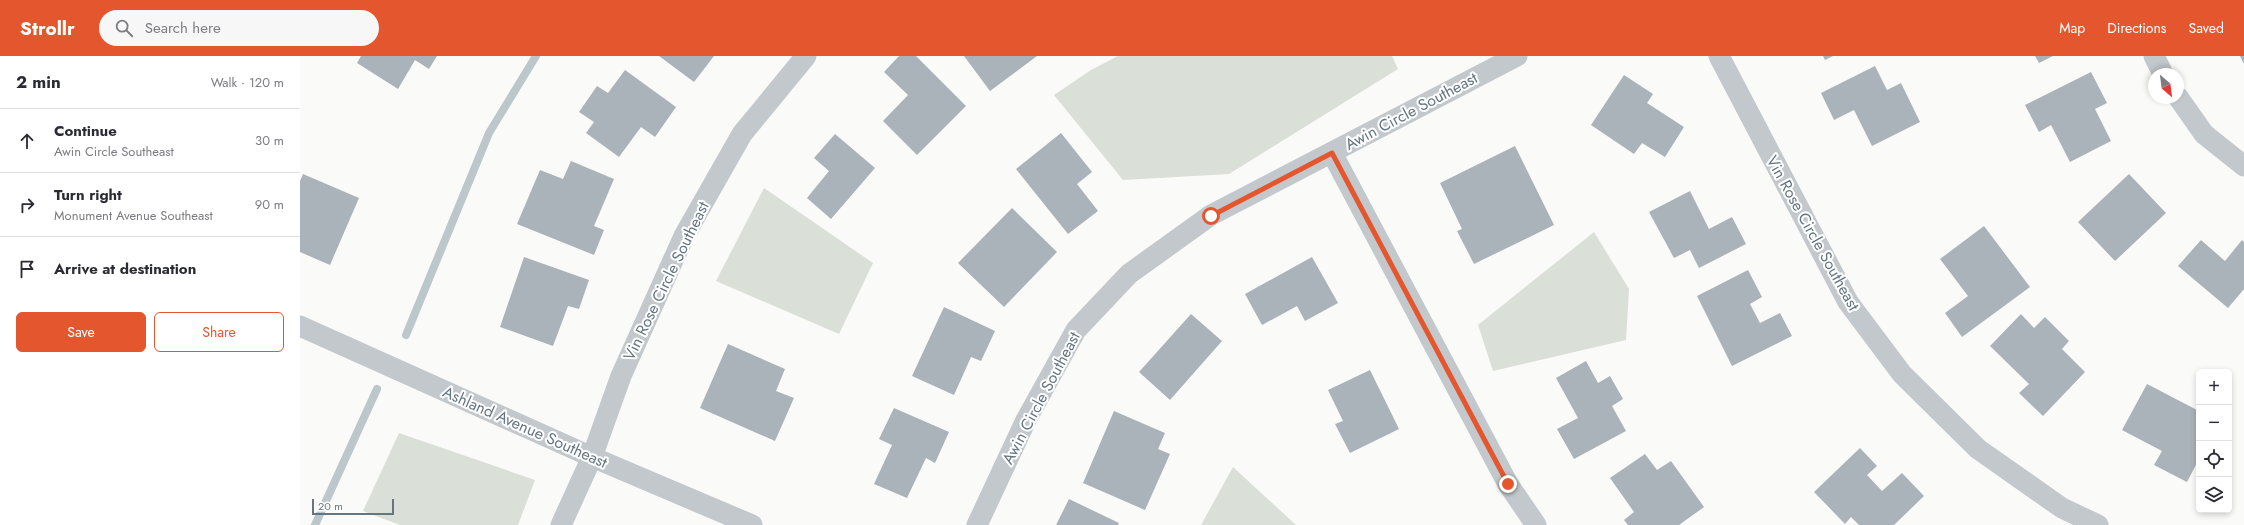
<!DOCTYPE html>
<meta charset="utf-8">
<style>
:root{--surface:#fff;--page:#f7f7f7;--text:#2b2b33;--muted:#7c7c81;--line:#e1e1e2;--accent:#e4572e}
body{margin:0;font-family:Jost,sans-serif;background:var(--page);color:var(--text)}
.controls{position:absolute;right:12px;bottom:12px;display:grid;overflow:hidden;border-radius:6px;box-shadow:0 2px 6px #0003}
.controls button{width:36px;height:36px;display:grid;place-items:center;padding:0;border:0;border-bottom:1px solid var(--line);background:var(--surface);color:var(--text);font:20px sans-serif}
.compass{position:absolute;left:1848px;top:12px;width:36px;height:36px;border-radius:50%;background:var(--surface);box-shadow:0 2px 6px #0003;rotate:152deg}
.scale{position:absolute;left:12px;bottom:10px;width:82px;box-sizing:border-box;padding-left:4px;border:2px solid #657683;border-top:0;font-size:11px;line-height:14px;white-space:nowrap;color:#657683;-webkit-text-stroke:3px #fff;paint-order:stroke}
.stop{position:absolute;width:12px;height:12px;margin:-9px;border:3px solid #e4572e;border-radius:50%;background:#fff}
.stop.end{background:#e4572e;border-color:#fff;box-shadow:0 1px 4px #0008}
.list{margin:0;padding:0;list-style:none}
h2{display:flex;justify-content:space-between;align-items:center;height:52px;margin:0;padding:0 16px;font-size:17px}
h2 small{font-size:13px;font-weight:400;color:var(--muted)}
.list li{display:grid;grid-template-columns:26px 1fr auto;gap:12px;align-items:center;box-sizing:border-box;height:64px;padding:0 16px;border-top:1px solid var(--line)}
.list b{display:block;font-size:15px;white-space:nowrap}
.list p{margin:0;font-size:13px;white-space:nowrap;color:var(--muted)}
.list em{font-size:13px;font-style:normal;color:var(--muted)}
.actions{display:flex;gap:8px;padding:12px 16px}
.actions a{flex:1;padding:9px 0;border:1px solid var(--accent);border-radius:6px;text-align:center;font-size:14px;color:var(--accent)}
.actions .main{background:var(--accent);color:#fff}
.icon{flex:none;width:22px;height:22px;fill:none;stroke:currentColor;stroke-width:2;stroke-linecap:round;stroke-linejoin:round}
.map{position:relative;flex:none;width:1944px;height:469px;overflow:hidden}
header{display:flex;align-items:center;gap:24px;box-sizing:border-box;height:56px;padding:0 20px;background:var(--accent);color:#fff}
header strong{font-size:19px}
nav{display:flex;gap:22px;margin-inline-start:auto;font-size:14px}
.search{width:280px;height:36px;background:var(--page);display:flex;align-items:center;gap:10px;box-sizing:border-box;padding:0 14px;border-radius:22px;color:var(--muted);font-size:15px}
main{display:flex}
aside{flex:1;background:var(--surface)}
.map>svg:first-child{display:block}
</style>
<header>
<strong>Strollr</strong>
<div class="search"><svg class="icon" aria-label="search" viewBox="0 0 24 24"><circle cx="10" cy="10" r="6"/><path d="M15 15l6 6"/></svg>Search here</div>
<nav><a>Map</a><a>Directions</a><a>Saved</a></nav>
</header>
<main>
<aside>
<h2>2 min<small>Walk · 120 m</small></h2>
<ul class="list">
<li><svg class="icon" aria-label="ahead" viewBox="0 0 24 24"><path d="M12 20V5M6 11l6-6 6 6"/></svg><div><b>Continue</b><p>Awin Circle Southeast</p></div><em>30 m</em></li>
<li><svg class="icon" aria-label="right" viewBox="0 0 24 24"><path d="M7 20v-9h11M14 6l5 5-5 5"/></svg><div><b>Turn right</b><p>Monument Avenue Southeast</p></div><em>90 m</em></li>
<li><svg class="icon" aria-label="arrive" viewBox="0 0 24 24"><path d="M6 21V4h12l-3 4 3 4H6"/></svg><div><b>Arrive at destination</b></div></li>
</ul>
<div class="actions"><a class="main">Save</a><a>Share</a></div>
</aside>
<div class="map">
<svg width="1944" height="469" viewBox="0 0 1944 469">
<rect width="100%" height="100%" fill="#fafaf8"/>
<g fill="#dadfd7">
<polygon points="818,0 1092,0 1098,13 929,118 823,124 754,39 791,14"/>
<polygon points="464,132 573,207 539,278 416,225"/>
<polygon points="1294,176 1329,233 1326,284 1193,315 1178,269"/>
<polygon points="99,377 235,424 218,469 100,469 63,455"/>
<polygon points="933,411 996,469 901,469"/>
</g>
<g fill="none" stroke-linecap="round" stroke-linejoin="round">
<g stroke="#bbc7cb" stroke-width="8">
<polyline points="106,279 189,77 236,0"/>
<polyline points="15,469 77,333"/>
</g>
</g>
<g fill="#aab3b9">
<polygon points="61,0 137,0 129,13 115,4 98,33 57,7"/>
<polygon points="359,0 414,0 394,26"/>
<polygon points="599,0 616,0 666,50 617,99 583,65 608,39 584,16"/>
<polygon points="664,0 737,0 690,35"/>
<polygon points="1523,0 1533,0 1525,4"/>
<polygon points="1735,0 1753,0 1739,7"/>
<polygon points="1940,0 1944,0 1944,8"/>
<polygon points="1575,10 1587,34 1601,27 1620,66 1572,90 1554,54 1534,64 1521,37"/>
<polygon points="325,14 376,51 355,81 341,71 319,101 286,77 294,66 279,56 297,30 308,37"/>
<polygon points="1791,16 1807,47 1795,53 1811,85 1770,106 1751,69 1739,76 1725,49"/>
<polygon points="1324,19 1353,38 1347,47 1384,71 1365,101 1342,87 1334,98 1291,69"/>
<polygon points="761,77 792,116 777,128 798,155 768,178 716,113"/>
<polygon points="535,78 575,112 531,163 507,142 529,115 514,102"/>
<polygon points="1215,90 1254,169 1174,208 1157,175 1162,173 1140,127"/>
<polygon points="271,105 314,123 294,170 304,174 294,199 217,168 240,114 263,123"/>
<polygon points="3,118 59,142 30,209 0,196 0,125"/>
<polygon points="1829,118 1866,157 1815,205 1778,166"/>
<polygon points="1390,135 1409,173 1432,161 1446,188 1399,212 1390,194 1374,202 1349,156"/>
<polygon points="712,152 757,196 704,251 658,207"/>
<polygon points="1684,170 1730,231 1662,281 1645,257 1668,240 1640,203"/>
<polygon points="1901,184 1925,205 1942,184 1944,186 1944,233 1928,252 1878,210"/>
<polygon points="224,201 289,224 279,253 268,250 253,290 200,271"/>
<polygon points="1012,201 1038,247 1005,265 997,250 962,269 945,238"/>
<polygon points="1448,214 1462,241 1450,248 1460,267 1480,257 1492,280 1432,310 1397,240"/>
<polygon points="644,251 695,275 681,305 671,301 654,339 612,320"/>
<polygon points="891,258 922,285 870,344 839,316"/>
<polygon points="1721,258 1734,272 1745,261 1769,285 1762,293 1785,316 1743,360 1719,337 1729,328 1690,290"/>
<polygon points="428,288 485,313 476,335 494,342 475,385 400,352"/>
<polygon points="1286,305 1298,327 1310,320 1323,343 1312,350 1326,375 1274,403 1257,373 1278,362 1256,322"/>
<polygon points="1070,314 1099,373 1050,397 1035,368 1043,365 1028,334"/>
<polygon points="1847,328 1899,355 1899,403 1887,426 1854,409 1862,395 1822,374"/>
<polygon points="594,352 649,376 635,407 626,402 607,442 574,428 592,389 579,383"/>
<polygon points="814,355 865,377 858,393 870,398 845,454 783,427"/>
<polygon points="1560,392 1577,410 1567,419 1582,435 1602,417 1624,440 1594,469 1559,469 1551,461 1545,468 1514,436"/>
<polygon points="1345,398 1357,414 1371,405 1404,451 1379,469 1328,469 1324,464 1334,456 1310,422"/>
<polygon points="769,443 819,467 818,469 756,469"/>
</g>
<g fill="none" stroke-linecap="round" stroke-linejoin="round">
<g stroke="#c3c8cc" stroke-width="21">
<polyline points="1419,0 1548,246 1602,318 1678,393 1762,452 1798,469"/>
<polyline points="1854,0 1863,18"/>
<polyline points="1878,41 1904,78 1944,110"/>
<polyline points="1032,97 1208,428 1236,469"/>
<polyline points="0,270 292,401 452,469"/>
<polyline points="261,469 292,401 321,320 384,180 442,78 506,0"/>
<polyline points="677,469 726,364 776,274 829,218 911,159 1217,0"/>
</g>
</g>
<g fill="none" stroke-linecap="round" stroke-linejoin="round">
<polyline stroke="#e4572e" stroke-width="5" points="911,160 1032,97 1208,428"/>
</g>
<g text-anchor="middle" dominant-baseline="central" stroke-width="4" stroke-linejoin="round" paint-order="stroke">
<g font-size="16" fill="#657683" stroke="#fff">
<text transform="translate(1111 55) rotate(-28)">Awin Circle Southeast</text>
<text transform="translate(1513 177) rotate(61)">Vin Rose Circle Southeast</text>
<text transform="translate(366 225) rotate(-64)">Vin Rose Circle Southeast</text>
<text transform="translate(741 342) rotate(-62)">Awin Circle Southeast</text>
<text transform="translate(225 371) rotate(24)">Ashland Avenue Southeast</text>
</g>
</g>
</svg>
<div class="controls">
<button>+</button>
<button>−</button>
<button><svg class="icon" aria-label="locate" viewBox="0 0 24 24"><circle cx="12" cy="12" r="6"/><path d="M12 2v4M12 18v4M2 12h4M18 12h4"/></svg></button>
<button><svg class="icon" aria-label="layers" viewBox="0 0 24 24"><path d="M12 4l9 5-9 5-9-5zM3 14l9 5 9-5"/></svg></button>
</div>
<svg class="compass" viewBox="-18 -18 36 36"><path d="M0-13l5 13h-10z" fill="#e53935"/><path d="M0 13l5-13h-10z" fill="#7c7c81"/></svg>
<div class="scale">20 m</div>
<div class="stop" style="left:911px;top:160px"></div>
<div class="stop end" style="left:1208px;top:428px"></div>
</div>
</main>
